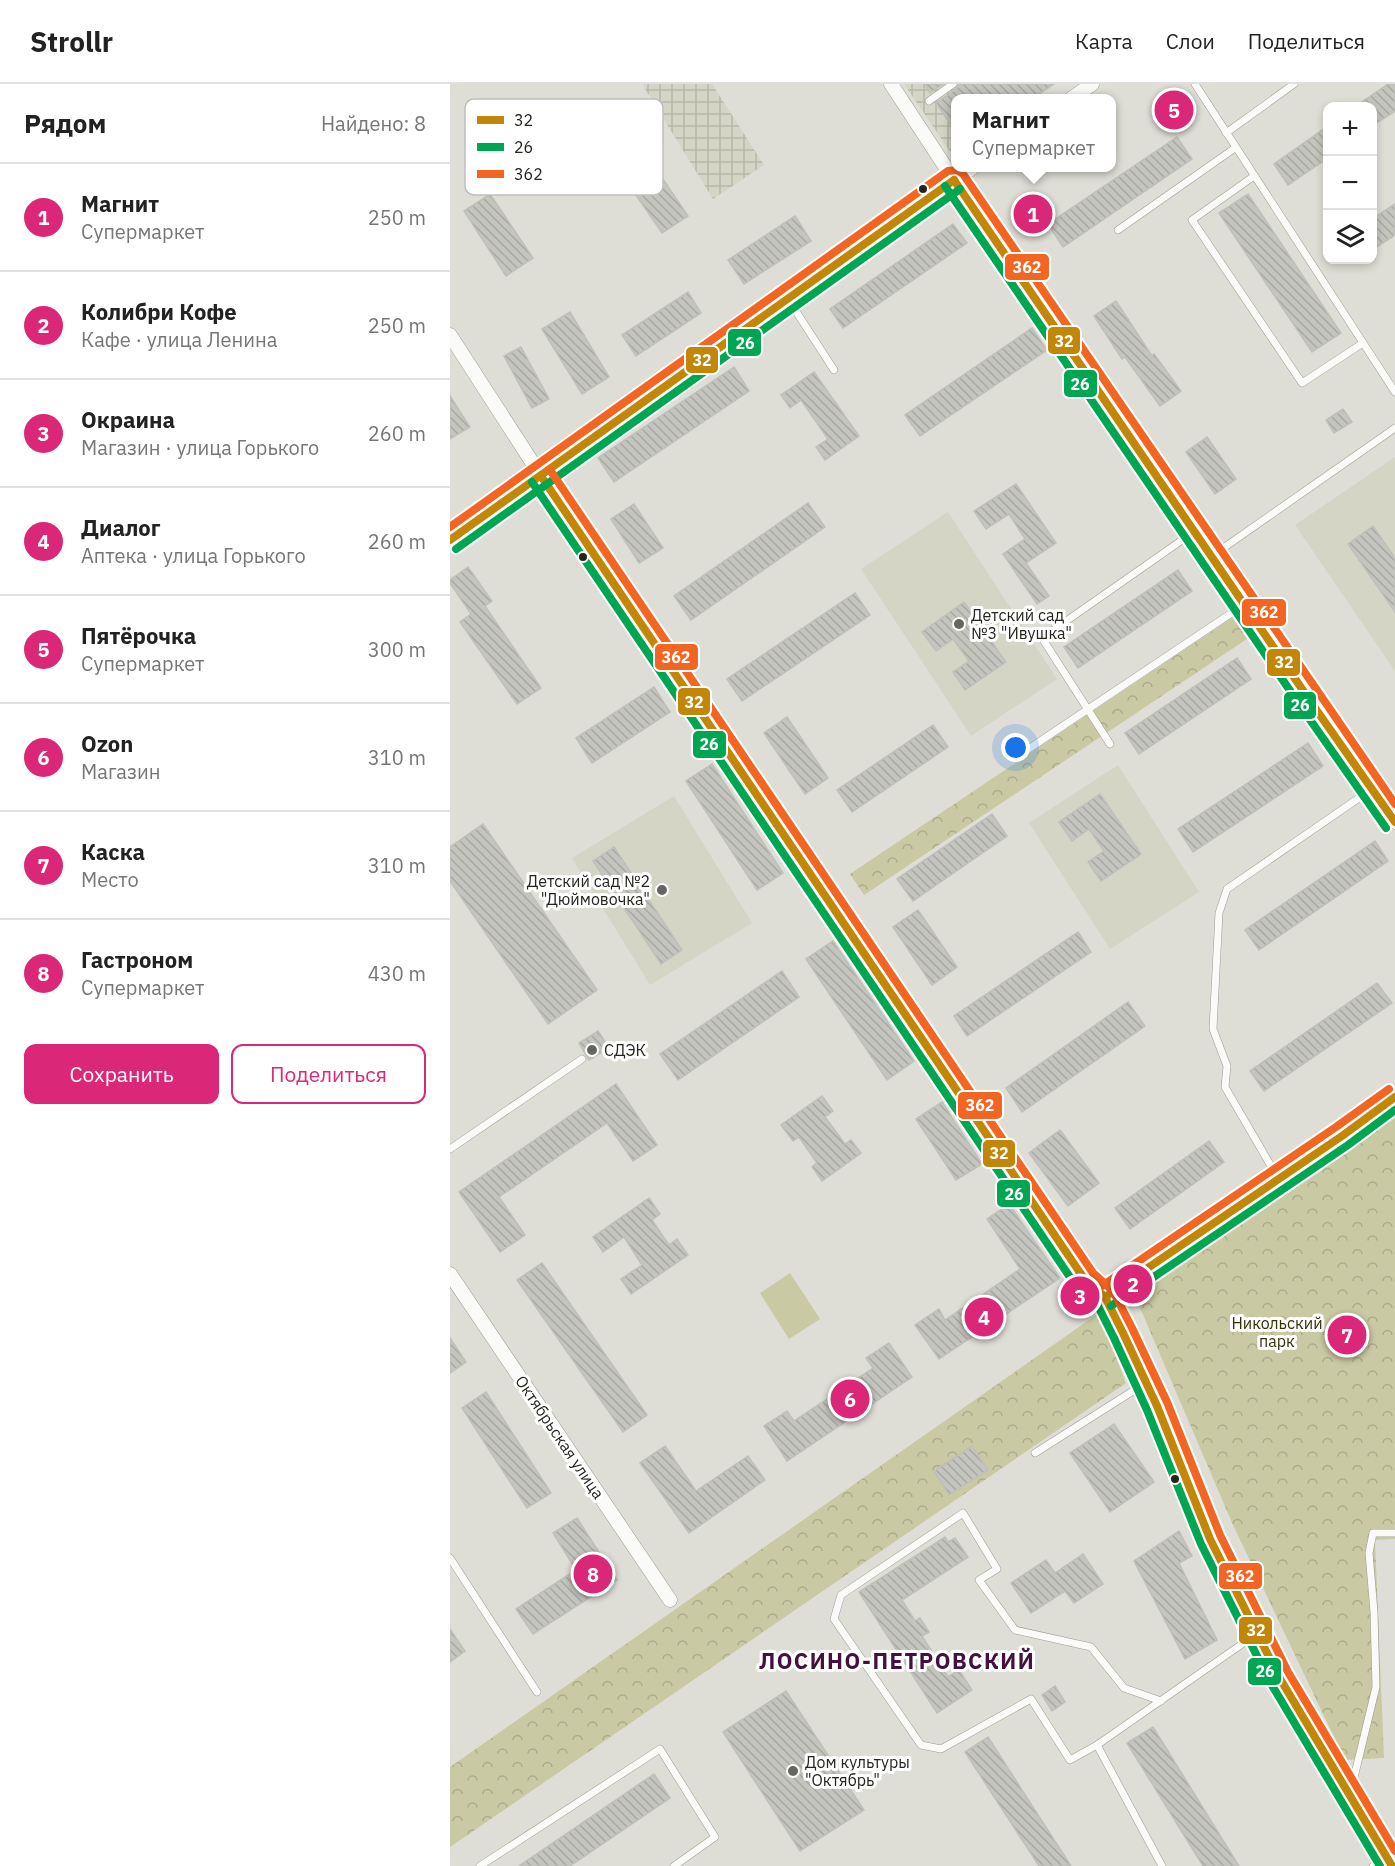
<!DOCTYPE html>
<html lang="ru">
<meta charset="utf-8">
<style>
:root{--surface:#fff;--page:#f6f6f6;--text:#222;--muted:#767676;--line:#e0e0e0;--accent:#db2777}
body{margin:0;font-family:"IBM Plex Sans",sans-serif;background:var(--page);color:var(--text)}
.controls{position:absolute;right:18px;top:18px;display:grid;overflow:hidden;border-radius:12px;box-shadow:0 3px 9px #0003}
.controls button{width:54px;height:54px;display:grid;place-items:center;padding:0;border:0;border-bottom:2px solid var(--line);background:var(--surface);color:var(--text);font:30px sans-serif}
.you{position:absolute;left:566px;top:664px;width:21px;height:21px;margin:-15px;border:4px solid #fff;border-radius:50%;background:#1a73e8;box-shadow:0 0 0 9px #1a73e833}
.badge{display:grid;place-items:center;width:39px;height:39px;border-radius:50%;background:var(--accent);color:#fff;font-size:20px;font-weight:700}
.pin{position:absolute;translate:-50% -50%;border:3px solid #fff;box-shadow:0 2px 6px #0006}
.popup{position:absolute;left:501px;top:10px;width:165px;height:78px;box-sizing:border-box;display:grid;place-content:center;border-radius:12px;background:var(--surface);filter:drop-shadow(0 2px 4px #0005);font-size:20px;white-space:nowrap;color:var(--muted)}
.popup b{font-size:22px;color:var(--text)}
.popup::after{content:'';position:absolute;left:50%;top:100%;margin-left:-12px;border:12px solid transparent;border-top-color:var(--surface)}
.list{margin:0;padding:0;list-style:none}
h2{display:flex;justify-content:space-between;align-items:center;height:78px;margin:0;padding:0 24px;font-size:26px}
h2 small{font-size:20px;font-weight:400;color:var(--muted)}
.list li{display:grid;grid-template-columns:39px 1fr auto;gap:18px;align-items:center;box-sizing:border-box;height:108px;padding:0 24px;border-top:2px solid var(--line)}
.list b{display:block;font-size:22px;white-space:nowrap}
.list p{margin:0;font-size:20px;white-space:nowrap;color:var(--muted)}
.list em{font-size:20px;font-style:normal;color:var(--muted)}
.actions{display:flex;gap:12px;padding:18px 24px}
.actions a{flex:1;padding:14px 0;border:2px solid var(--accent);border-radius:12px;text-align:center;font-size:21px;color:var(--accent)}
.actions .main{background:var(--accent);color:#fff}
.icon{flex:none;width:33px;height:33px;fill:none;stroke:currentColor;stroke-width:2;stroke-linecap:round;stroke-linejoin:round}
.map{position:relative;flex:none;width:945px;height:1782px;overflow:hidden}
header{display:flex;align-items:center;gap:36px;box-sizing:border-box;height:84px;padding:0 30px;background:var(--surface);border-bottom:2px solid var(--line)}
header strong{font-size:28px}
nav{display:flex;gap:33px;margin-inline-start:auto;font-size:21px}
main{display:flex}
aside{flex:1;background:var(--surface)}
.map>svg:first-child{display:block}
</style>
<header>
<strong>Strollr</strong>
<nav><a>Карта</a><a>Слои</a><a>Поделиться</a></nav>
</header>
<main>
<aside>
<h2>Рядом<small>Найдено: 8</small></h2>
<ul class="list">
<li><span class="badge">1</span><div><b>Магнит</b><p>Супермаркет</p></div><em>250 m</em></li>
<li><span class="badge">2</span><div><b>Колибри Кофе</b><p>Кафе · улица Ленина</p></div><em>250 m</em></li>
<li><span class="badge">3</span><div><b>Окраина</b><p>Магазин · улица Горького</p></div><em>260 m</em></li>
<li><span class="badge">4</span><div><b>Диалог</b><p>Аптека · улица Горького</p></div><em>260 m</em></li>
<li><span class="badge">5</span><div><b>Пятёрочка</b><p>Супермаркет</p></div><em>300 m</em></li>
<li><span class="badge">6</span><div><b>Ozon</b><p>Магазин</p></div><em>310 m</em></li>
<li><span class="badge">7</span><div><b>Каска</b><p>Место</p></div><em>310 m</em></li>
<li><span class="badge">8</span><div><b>Гастроном</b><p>Супермаркет</p></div><em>430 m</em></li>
</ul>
<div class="actions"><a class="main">Сохранить</a><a>Поделиться</a></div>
</aside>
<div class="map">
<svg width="945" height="1782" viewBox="0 0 945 1782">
<defs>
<pattern id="industrial-grid" width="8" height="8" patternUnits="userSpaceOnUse" patternTransform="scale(1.5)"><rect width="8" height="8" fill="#d5d5c6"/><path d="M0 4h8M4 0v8" fill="none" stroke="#b7b7aa"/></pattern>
<pattern id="park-crowns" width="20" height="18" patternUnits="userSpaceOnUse" patternTransform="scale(1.5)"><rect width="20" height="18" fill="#c9c9a3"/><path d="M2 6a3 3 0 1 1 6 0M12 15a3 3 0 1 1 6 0" fill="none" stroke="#acac8c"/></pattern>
<pattern id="building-back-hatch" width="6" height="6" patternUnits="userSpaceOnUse" patternTransform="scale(1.5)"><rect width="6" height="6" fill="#c5c5bf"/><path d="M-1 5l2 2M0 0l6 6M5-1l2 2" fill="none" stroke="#a9a9a4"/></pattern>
</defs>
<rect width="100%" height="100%" fill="#deded6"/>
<g fill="#d5d5c6">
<polygon points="945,373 945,587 845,441"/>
<polygon points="498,428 607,595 521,652 411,485"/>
<polygon points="668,681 749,808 660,865 579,739"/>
<polygon points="224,712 302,839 200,901 122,774"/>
</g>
<g fill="url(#industrial-grid)">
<polygon points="192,0 262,0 314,81 263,115"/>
<polygon points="454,0 604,0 582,14 505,15 505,66 501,69"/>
</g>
<polygon fill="#c9c9a3" points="340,1189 370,1235 339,1255 310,1209"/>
<g fill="url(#park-crowns)">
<polygon points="783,533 797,555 414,811 400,790"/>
<polygon points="943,1022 945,1023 945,1455 925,1456 934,1674 895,1676 783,1441 682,1205"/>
<polygon points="649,1229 676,1299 0,1763 0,1683"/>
</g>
<g fill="url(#building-back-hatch)" stroke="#c0c0ba" stroke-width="1.5">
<polygon points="475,0 493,0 480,9"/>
<polygon points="509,0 604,0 582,15 505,15 505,47 486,19 506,5"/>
<polygon points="938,0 945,0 945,27 922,42 922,22 906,22"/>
<polygon points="878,42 878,74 838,101 824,80"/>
<polygon points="727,53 742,75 613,163 598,140"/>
<polygon points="194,67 238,132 212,149 168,85"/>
<polygon points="40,110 83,174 56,192 14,127"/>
<polygon points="798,110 891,249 862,268 769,129"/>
<polygon points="945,120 945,151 922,166 922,135"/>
<polygon points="345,132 361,157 294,200 278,176"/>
<polygon points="503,140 517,159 393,244 380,225"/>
<polygon points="238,208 251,229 186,272 172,251"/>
<polygon points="666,217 702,272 704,270 731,307 710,322 675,273 672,275 644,232"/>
<polygon points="120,228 159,293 132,310 92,245"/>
<polygon points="582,244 597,266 470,352 455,331"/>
<polygon points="71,263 99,315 82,324 54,272"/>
<polygon points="284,283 299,307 164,398 148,374"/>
<polygon points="364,288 409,352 375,376 366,363 378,355 351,316 340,324 331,311"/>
<polygon points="0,312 20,343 0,355"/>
<polygon points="893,325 902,338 884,349 876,336"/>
<polygon points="757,353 786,395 765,410 736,368"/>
<polygon points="566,400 606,459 576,479 599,512 587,520 553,470 575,455 559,430 536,445 524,427"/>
<polygon points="358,419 375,443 241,536 224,512"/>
<polygon points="184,420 213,464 189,479 161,435"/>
<polygon points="923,442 945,474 945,528 898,460"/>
<polygon points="18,483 42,517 35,522 91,604 67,620 10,538 21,530 0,499 0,496"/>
<polygon points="728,486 742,507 628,584 614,563"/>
<polygon points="405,509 420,531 292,617 277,595"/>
<polygon points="514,518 556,578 515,606 503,588 519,577 503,555 486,567 472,548"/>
<polygon points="787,574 801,595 689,670 675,649"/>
<polygon points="204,603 220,628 142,679 126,654"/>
<polygon points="337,633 378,694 355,710 314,649"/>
<polygon points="483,641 498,663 402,728 387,706"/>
<polygon points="858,659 873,682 743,768 728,745"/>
<polygon points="262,680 333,789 307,806 236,697"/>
<polygon points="650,710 691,770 651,797 638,778 654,767 639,745 622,757 609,738"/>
<polygon points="542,730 557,752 463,817 447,795"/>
<polygon points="33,740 147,906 98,940 0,797 0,763"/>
<polygon points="925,757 938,777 809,866 795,846"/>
<polygon points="164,763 232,866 211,880 143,777"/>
<polygon points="468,826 507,883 482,901 443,843"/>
<polygon points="628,848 641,868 517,952 504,932"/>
<polygon points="383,857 464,977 437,996 356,875"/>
<polygon points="332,887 349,913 228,996 210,970"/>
<polygon points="927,899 942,919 814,1007 800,987"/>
<polygon points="678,918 695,942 572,1028 556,1004"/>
<polygon points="148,947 159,964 139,976 129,959"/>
<polygon points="166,1000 207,1061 183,1077 157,1039 49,1113 75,1151 50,1168 9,1108"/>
<polygon points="372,1012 383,1027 375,1033 395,1060 401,1056 411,1069 372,1097 362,1083 367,1079 349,1053 343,1057 331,1041"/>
<polygon points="492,1018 532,1080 506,1096 466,1035"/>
<polygon points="610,1046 649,1099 618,1122 579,1069"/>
<polygon points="759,1057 774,1078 680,1145 665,1124"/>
<polygon points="199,1114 210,1130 202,1136 219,1161 227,1155 238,1171 181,1210 171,1195 192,1181 174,1153 153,1168 143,1153"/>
<polygon points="559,1120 610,1194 489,1275 465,1241 489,1225 495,1236 570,1185 537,1135"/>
<polygon points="92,1179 197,1331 173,1348 67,1196"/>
<polygon points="0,1254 16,1278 0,1289"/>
<polygon points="439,1259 462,1293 337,1377 314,1342 337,1327 344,1337 423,1284 416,1274"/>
<polygon points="36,1308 101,1409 77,1424 12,1324"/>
<polygon points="664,1340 704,1398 660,1428 620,1369"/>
<polygon points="215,1362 246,1407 298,1372 315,1396 239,1449 190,1379"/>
<polygon points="522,1362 538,1386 499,1411 484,1387"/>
<polygon points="127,1434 167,1496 83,1550 66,1525 126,1486 103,1449"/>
<polygon points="729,1447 742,1472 729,1479 767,1556 735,1575 684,1477"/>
<polygon points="495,1453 498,1458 505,1454 518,1473 452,1516 465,1537 470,1534 479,1548 472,1552 498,1593 509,1586 522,1606 487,1629 409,1508"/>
<polygon points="633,1470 653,1500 624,1519 615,1507 581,1529 561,1499 596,1476 605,1489"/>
<polygon points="0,1545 15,1567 0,1578"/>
<polygon points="605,1602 615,1618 602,1627 592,1611"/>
<polygon points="336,1607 414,1726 350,1767 273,1648"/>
<polygon points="703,1643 789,1782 753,1782 677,1659"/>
<polygon points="538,1653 621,1782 589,1782 515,1668"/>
<polygon points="204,1690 220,1714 120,1782 69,1782"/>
</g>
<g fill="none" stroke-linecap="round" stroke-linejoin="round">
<g stroke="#9c9c96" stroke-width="8">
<g id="lane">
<polyline points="745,0 945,308"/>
<polyline points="479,17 503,0"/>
<polyline points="776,49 844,0"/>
<polyline points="804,92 742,136 852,299 913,259"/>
<polyline points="668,146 785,64"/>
<polyline points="338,215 384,286"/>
<polyline points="762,472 945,344"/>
<polyline points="660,660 592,554 745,447"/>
<polyline points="568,672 795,520"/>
<polyline points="0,1065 132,975"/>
<polyline points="828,1094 775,1003 777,982 763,945 769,829 777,805 922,705"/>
<polyline points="585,1369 694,1300"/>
<polyline points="0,1474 87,1608"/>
<polyline points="647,1661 620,1676 581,1615 491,1665 471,1661 384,1535 391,1511 513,1429 547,1485 529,1496 565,1546 641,1563 674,1604 711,1617"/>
<polyline points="901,1706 926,1603 924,1528 919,1469 923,1449 945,1449"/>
<polyline points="30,1782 210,1665 265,1753 224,1782"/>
<polyline points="712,1782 647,1661 805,1551"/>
<polyline points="923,1782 936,1774"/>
</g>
</g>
<g stroke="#9c9c96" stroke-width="15">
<g id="street">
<polyline points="441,0 504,96 865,624 945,738"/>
<polyline points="621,15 642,0"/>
<polyline points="0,251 91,392 522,84"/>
<polyline points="0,1190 220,1516"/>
<polyline points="655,1213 892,1052 945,1013"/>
</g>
</g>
<g stroke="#9c9c96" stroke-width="21">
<polyline id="secondary" points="0,456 91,392 635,1196 655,1213 673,1249 707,1322 760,1455 829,1593 942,1782"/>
</g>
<use href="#lane" stroke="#fafaf9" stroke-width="7"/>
<use href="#street" stroke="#fafaf9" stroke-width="14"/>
<use href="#secondary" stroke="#fafaf9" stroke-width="20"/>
<g stroke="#fff" stroke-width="12">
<g id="bus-1">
<polyline points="504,96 865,624 945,738"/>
<polyline points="91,392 635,1196 655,1213 673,1249 707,1322 760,1455 829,1593 942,1782"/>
<polyline points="0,456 504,96"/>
<polyline points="655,1213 892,1052 945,1013"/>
</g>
</g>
<g stroke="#fff" stroke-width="12">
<g id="bus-2">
<polyline points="495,102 856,630 936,744"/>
<polyline points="82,398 626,1202 647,1220 664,1254 697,1326 751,1460 820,1598 930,1782"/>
<polyline points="6,465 510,105"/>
<polyline points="661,1222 898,1061 945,1026"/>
</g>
</g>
<g stroke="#fff" stroke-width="12">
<g id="bus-3">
<polyline points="100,386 643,1189 663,1207 682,1244 717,1318 770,1451 838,1588 945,1767"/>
<polyline points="0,443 498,87 507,86 513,90 945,720"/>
<polyline points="649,1204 886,1043 939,1005"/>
</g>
</g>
<use href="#bus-1" stroke="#c28608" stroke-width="8"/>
<use href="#bus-2" stroke="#00a651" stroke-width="8"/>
<use href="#bus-3" stroke="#f26522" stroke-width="8"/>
</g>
<g fill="#252520" stroke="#fff" stroke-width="2">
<circle cx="473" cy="105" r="5"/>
<circle cx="133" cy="473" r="5"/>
<circle cx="725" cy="1395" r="5"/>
</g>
<g fill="#666660" stroke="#fff" stroke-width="2">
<circle cx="509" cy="540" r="6"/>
<circle cx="212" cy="806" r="6"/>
<circle cx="142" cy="966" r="6"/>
<circle cx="343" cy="1687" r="6"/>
</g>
<g text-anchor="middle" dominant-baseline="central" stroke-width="6" stroke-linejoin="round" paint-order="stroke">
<g font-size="16" fill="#252520" stroke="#fff" text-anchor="start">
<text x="521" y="531">Детский сад<tspan x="521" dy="18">№3 "Ивушка"</tspan></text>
<text x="200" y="797" text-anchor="end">Детский сад №2<tspan x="200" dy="18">"Дюймовочка"</tspan></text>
<text x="154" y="966">СДЭК</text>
<text x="355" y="1678">Дом культуры<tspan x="355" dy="18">"Октябрь"</tspan></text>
</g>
<g font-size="16" fill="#333207" stroke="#fff">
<text x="827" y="1239">Никольский<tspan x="827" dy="18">парк</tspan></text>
</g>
<g font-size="16" fill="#252520" stroke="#fff">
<text transform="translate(110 1353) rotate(56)">Октябрьская улица</text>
</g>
<g font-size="22" font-weight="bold" letter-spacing="1.5" fill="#44103d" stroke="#fff">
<text x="447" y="1576">ЛОСИНО-ПЕТРОВСКИЙ</text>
</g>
</g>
<rect x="15" y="15" width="198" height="96" rx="9" fill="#fff" stroke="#bebebc" stroke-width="1.5"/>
<rect x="27" y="32" width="27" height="8" fill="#c28608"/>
<rect x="27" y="59" width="27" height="8" fill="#00a651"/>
<rect x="27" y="86" width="27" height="8" fill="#f26522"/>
<g font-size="16" fill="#252520">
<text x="64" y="42">32</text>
<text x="64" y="69">26</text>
<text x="64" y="96">362</text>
</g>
<g stroke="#fff" stroke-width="2">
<rect x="554" y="169" width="46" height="28" rx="6" fill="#f26522"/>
<rect x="597" y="242" width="34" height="29" rx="6" fill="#c28608"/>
<rect x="277" y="244" width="35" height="29" rx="6" fill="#00a651"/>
<rect x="235" y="262" width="34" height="28" rx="6" fill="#c28608"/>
<rect x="613" y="285" width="35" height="29" rx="6" fill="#00a651"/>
<rect x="791" y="514" width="46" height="29" rx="6" fill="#f26522"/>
<rect x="204" y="559" width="45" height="28" rx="6" fill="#f26522"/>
<rect x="816" y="564" width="35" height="29" rx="6" fill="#c28608"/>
<rect x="227" y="603" width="34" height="29" rx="6" fill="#c28608"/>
<rect x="833" y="607" width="34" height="29" rx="6" fill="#00a651"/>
<rect x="242" y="646" width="35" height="29" rx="6" fill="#00a651"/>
<rect x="507" y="1007" width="46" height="29" rx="6" fill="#f26522"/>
<rect x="532" y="1055" width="34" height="29" rx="6" fill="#c28608"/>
<rect x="546" y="1095" width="35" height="29" rx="6" fill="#00a651"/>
<rect x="768" y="1478" width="45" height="28" rx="6" fill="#f26522"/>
<rect x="788" y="1532" width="35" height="29" rx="6" fill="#c28608"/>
<rect x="797" y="1573" width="35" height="29" rx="6" fill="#00a651"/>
</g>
<g font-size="16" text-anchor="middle" font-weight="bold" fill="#fff">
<text x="577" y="189">362</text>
<text x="614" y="263">32</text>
<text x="295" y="265">26</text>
<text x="252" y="282">32</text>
<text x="630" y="306">26</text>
<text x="814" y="534">362</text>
<text x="226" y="579">362</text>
<text x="834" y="584">32</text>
<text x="244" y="624">32</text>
<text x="850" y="627">26</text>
<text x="259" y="666">26</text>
<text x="530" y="1027">362</text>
<text x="549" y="1075">32</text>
<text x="564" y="1116">26</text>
<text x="790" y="1498">362</text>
<text x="806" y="1552">32</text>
<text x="815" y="1593">26</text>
</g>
</svg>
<div class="controls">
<button>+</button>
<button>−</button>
<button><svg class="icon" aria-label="layers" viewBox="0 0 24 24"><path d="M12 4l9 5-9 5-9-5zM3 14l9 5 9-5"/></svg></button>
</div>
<div class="you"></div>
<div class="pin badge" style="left:583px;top:130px">1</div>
<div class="popup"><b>Магнит</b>Супермаркет</div>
<div class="pin badge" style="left:683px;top:1200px">2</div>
<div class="pin badge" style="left:630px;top:1212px">3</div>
<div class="pin badge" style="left:534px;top:1233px">4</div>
<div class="pin badge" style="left:724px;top:26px">5</div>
<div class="pin badge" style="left:400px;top:1315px">6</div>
<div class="pin badge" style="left:897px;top:1251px">7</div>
<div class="pin badge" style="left:143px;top:1490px">8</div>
</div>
</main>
